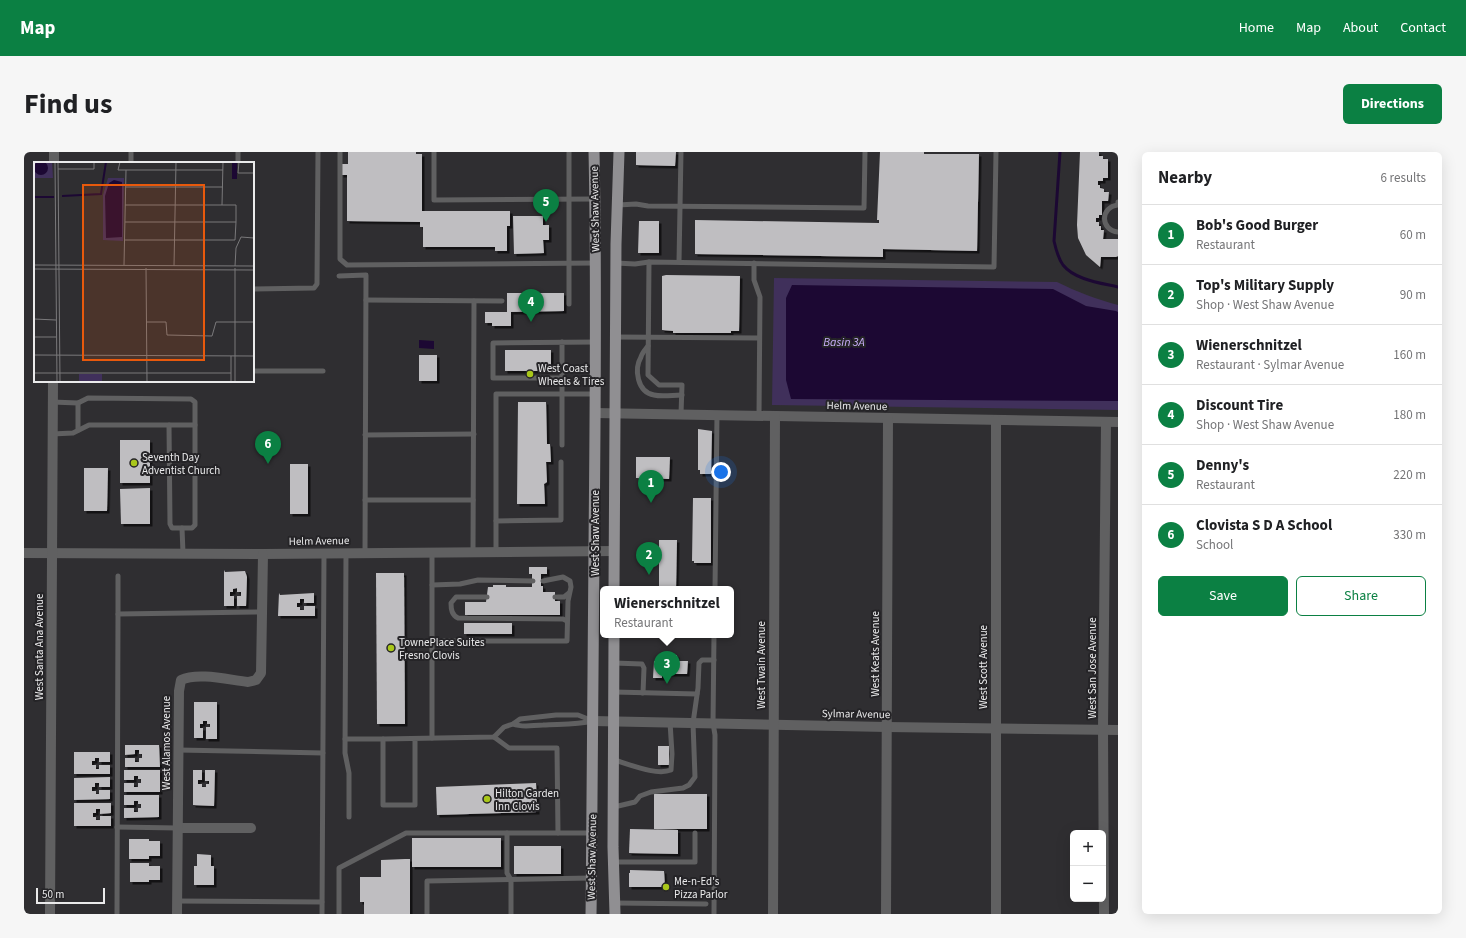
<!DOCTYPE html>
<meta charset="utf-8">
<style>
:root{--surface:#fff;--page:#f6f6f6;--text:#202124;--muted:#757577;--line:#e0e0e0;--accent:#0b8043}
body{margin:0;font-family:"Source Sans 3",sans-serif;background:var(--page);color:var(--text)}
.controls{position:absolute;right:12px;bottom:12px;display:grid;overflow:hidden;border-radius:6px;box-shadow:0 4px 16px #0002}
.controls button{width:36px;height:36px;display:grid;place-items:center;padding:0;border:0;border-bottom:1px solid var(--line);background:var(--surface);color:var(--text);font:20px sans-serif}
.scale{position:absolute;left:12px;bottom:10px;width:69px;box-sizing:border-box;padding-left:4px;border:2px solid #eaeaeb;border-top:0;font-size:11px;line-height:14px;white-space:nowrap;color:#eaeaeb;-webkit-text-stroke:3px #252427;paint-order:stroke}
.you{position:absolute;left:697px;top:320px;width:14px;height:14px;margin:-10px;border:3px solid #fff;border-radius:50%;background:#1a73e8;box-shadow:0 0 0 6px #1a73e833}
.badge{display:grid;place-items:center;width:26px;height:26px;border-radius:50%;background:var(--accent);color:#fff;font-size:13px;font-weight:700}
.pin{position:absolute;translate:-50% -33px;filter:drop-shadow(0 1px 2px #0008)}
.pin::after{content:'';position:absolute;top:21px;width:14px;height:12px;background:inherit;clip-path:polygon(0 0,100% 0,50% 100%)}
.popup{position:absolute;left:576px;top:434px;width:134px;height:52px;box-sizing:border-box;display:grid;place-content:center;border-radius:6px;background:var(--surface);filter:drop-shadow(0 1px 3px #0005);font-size:13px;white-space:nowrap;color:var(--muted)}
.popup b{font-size:15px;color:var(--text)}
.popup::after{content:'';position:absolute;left:50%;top:100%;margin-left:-8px;border:8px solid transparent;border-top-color:var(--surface)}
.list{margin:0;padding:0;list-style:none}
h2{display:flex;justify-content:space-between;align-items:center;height:52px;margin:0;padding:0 16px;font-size:17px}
h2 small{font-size:13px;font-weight:400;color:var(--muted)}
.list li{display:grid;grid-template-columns:26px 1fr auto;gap:12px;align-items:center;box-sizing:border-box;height:60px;padding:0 16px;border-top:1px solid var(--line)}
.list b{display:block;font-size:15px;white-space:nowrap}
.list p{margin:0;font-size:13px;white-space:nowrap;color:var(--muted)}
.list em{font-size:13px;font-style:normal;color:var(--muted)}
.actions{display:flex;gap:8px;padding:12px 16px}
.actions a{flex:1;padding:9px 0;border:1px solid var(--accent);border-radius:6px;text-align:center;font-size:14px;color:var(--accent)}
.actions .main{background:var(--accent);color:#fff}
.map{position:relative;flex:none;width:1094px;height:762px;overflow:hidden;border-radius:6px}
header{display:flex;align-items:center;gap:24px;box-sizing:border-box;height:56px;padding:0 20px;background:var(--accent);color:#fff}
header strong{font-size:19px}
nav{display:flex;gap:22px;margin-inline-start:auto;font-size:14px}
.intro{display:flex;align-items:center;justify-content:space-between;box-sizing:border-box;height:96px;padding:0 24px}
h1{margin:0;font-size:28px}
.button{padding:10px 18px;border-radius:6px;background:var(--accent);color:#fff;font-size:14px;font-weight:700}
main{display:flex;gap:24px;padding:0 24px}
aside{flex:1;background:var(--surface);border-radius:6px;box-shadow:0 4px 16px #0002}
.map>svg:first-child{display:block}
</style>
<header>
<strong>Map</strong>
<nav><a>Home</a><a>Map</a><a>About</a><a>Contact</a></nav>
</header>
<div class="intro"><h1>Find us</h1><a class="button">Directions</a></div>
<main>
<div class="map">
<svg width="1094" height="762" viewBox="0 0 1094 762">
<defs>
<filter id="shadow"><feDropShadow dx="2.5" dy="2.5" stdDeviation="0" flood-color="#0009"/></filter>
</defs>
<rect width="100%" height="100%" fill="#2f2e31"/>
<path fill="#40305b" d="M750 126 1033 130C1053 140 1072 147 1094 153V258L748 253Z"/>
<g fill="#1c0833">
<polygon points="768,133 1029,137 1062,154 1092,159 1094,160 1094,249 767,247 762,228 762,146"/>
<polygon points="395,188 410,189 410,197 395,196"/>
</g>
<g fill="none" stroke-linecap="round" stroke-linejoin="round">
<path stroke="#1c0833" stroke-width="3" d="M1036 0 1030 89C1032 98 1034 106 1039 113 1051 128 1077 131 1094 135"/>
</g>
<g fill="#bfbec1" filter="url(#shadow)">
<polygon points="324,0 392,0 392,2 398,2 398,59 486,59 486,74 483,74 483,99 471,99 471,95 399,95 399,75 396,75 396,70 323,69 323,23 317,23 317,12 324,12"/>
<polygon points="612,0 652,0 651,14 612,13"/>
<polygon points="856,0 900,0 900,2 955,2 953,99 859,97 859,105 671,102 671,68 855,71 855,68 853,68"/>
<polygon points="1056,0 1075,0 1075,4 1079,4 1079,7 1084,7 1084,26 1079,26 1079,29 1074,29 1074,33 1076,33 1076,36 1080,37 1080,40 1085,40 1084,49 1078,49 1078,63 1075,63 1075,66 1072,66 1072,70 1075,70 1075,74 1077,74 1077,78 1080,78 1079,87 1094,87 1094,104 1092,105 1077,105 1076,115 1062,103 1054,86 1053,73"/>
<polygon points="489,64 519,64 519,73 525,73 525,88 519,88 520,101 490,102"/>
<polygon points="615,69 635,69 635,101 614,101"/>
<polygon points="642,123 716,124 715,179 707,179 707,181 649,181 649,179 638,178 638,124"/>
<polygon points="483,141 540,141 540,159 487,160 487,174 468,174 468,171 461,171 461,160 483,160"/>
<rect x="481" y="198" width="46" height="21"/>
<rect x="395" y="203" width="18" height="26"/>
<polygon points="494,250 522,250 523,292 526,292 527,310 522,310 523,330 520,332 521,352 493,352"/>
<polygon points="674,277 688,279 687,322 676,322 676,318 674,318"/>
<rect x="96" y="288" width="30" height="43"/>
<polygon points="612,305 646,305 645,327 612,326"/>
<rect x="266" y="312" width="18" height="50"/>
<polygon points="60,316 84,316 83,359 60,359"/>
<polygon points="126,336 126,372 97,372 96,337"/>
<polygon points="669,346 687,346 687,411 670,411 670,409 668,409"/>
<polygon points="635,388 653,388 652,437 635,437"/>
<polygon points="505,415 523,415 523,422 517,422 517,434 519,434 519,440 531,440 531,449 536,449 536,463 441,463 441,450 462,450 464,435 469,435 469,433 482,433 482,435 508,435 508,422 505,422"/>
<polygon points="200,418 201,420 221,419 223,425 222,454 213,454 213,444 217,444 217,440 213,440 213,436 209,437 209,440 206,440 206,444 210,444 210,454 200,454"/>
<polygon points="352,421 380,421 381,572 353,572"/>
<polygon points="255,441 256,443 290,441 290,451 280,451 280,447 276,447 276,451 273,451 273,455 276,455 276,458 280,458 280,454 291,454 291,464 254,464"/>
<rect x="440" y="471" width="48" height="11"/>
<polygon points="649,503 653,503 653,509 664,509 663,522 638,522 638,526 629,526 630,509 649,509"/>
<polygon points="170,550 193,550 193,587 182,587 182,575 186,575 186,572 183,572 183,569 179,569 179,572 176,572 176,576 179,576 179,586 170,586"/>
<polygon points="101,593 135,593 136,615 101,615 101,606 111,606 111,610 115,610 115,606 118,606 118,602 115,602 115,598 111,598 111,602 101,603"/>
<rect x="634" y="594" width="11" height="19"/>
<polygon points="50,600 86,600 86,610 75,610 75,606 71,606 71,609 68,609 68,613 72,613 72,617 75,617 75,613 86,613 86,622 50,622"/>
<polygon points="100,618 136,618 136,640 100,640 100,631 110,631 110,635 114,635 114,631 117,631 117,627 114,627 114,624 110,624 110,628 100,628"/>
<polygon points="169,618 178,618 178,628 174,628 174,632 178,632 178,635 182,635 182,632 185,632 185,629 181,629 181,618 191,618 190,654 169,653"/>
<polygon points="86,625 86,635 75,635 75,631 71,631 71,635 68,635 68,639 72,639 72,642 75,642 75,638 86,638 86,647 50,648 50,626"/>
<polygon points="512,631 513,660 413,663 412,635"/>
<rect x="630" y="642" width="53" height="35"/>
<polygon points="100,643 135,643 135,665 100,666 100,656 110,656 110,660 114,660 114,656 117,656 117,652 114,652 114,649 110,649 110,653 100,653"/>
<polygon points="50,651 87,651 87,661 76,662 76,657 72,657 72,661 69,661 69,665 72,665 72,668 76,668 76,664 87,664 87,674 50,674"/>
<polygon points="606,677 654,678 654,702 605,701"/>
<rect x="388" y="686" width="89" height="29"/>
<polygon points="105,687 125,687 125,689 136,689 136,704 125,704 125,707 105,707"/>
<rect x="490" y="694" width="47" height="28"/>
<polygon points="173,702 187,703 187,714 190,714 190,733 170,733 170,714 173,714"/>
<polygon points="381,707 386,707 386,762 340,762 340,750 336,750 336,725 357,725 357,708"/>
<polygon points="106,711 125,711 125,714 136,714 136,728 125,728 125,730 106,730"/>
<polygon points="606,718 640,719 641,735 605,735 605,721 606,721"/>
</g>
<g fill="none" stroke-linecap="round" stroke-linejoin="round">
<g stroke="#606061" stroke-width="5">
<polyline points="316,0 316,107 323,113 572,111"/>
<polyline points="410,0 410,48 571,47"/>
<polyline points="545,0 545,152"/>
<polyline points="107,11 107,0"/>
<polyline points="214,11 214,0"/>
<path d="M1094 50V53C1076 55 1076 78 1094 80"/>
<polyline points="594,53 612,52 624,54 840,56 841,0"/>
<polyline points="625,110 624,223 635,233 658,233 657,262"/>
<polyline points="655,110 657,0"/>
<polyline points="592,111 611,112 625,110 970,115 972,0"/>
<polyline points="730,111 730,128 736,145 735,263"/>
<polyline points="315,124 342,123 341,400"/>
<polyline points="229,137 290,136 293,132 294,0"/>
<polyline points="342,148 478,149"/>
<polyline points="592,185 735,186"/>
<polyline points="538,190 538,226 469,226 469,191 572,190"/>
<path d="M624 194C621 198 618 201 617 205 610 217 613 240 630 243 638 245 649 243 658 243"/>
<polyline points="229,219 299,219"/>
<polyline points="54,251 54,278"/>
<polyline points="145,273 146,372 148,376 168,376 171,373 171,273"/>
<polyline points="28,282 49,281 65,273 171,273 171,250 167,247 64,246 54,251 28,250"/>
<polyline points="341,283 450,282"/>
<polyline points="538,293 538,226"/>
<polyline points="537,310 537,368 472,369 472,242 571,242"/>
<polyline points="341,348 449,348"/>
<polyline points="472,369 472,400"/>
<polyline points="158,376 159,401"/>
<polyline points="322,400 321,601 325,621 325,665"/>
<polyline points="449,400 450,149"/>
<polyline points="408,401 408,586"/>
<polyline points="94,424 94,462"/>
<polyline points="408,433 436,432 454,428 509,429"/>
<polyline points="691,437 693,262"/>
<path d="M463 445H432L427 451C427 458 428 463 434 466L539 467 543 469"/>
<polyline points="531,445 540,445 545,441"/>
<polyline points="408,489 543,489 544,449 547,435 546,429 539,425 519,429"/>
<polyline points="590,511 618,512 620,516 619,541"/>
<polyline points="590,540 673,542"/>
<path d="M532 563H554L569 569C552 573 537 572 519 573 509 573 499 576 489 572L496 567Z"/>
<polyline points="470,585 485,596 533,596 534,681"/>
<polyline points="321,587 359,587"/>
<polyline points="391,587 391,653 359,653 359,587 470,585 480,575 489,572"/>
<polyline points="154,598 299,601"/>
<path d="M590 608C605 612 632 624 647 618L648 602 646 570"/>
<polyline points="590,655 611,650 616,644 627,640 659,636 665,633 671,625 669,571 674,536 675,511 678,508 690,508"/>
<polyline points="93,675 154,676"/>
<polyline points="483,681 483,721 487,728 487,762"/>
<polyline points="590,710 671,710 671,681"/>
<polyline points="153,749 298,750"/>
<polyline points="591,751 682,752"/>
<polyline points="93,762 94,462 238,460"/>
<polyline points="298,762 300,401"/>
<polyline points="315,762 315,716 382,681 569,681"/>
<polyline points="403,762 403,729 567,726"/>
<polyline points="690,762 691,583 689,571 690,483"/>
</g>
<g stroke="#606061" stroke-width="10">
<polyline points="30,11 30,0"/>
<polyline points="571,261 1094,270"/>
<polyline points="0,401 239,402 590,399"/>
<polyline points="569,569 863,575 1094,578"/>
<polyline points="154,676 227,676"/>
<polyline points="26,762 29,229"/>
<path d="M153 762 155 539 157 528C174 520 205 528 224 530L232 528 237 521 239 402"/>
<polyline points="749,762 751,264"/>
<polyline points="862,762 864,266"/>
<polyline points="972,762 972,268"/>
<polyline points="1080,762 1079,577 1082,270"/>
</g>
<g stroke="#908f92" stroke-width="11">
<polyline points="590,437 592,92 595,0"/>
<polyline points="590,483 589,695 591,762"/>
<path d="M567 762C569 641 569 520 570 398 571 265 573 133 570 0"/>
</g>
</g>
<g fill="#a9c71a" stroke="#252427" stroke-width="1.5">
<circle cx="506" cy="222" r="4"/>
<circle cx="110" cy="311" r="4"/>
<circle cx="367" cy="496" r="4"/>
<circle cx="463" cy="647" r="4"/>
<circle cx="642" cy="735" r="4"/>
</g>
<g text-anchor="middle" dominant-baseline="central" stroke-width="4" stroke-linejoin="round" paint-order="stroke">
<g font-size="11" fill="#eaeaeb" stroke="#252427">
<text transform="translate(571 57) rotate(-91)">West Shaw Avenue</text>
<text transform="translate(833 254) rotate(1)">Helm Avenue</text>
<text transform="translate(571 381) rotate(-90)">West Shaw Avenue</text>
<text transform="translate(295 389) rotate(-1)">Helm Avenue</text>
<text transform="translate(15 495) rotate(-90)">West Santa Ana Avenue</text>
<text transform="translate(851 502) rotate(-90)">West Keats Avenue</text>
<text transform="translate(737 513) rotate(-90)">West Twain Avenue</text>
<text transform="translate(959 515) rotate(-90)">West Scott Avenue</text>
<text transform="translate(1068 516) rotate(-90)">West San Jose Avenue</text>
<text transform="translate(832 562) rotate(1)">Sylmar Avenue</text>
<text transform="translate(142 591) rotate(-90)">West Alamos Avenue</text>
<text transform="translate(568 705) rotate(-89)">West Shaw Avenue</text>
</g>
<g font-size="11" fill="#eaeaeb" stroke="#252427" text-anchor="start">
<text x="514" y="216">West Coast<tspan x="514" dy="13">Wheels &amp; Tires</tspan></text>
<text x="118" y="305">Seventh Day<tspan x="118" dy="13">Adventist Church</tspan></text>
<text x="375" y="490">TownePlace Suites<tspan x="375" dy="13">Fresno Clovis</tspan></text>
<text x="471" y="641">Hilton Garden<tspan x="471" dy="13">Inn Clovis</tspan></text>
<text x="650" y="729">Me-n-Ed's<tspan x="650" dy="13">Pizza Parlor</tspan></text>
</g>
<g font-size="12" font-style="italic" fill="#cbb0fd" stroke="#252427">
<text x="820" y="190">Basin 3A</text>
</g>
</g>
<g transform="translate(10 10)">
<rect width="220" height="220" fill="#2f2e31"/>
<path d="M0 0H18L19 16H0ZM74 16H90L89 79 69 78V33ZM45 212H68V220H45Z" fill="#40305b"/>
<path d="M0 6a7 7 0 1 1 14 0a7 7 0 1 1-14 0ZM198 0H203V17H198ZM80 18 88 20V75L72 76 71 34 75 21Z" fill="#1c0833"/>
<path fill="none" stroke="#1c0833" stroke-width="2" d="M28 34 67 32 72 0M0 35H20"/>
<path fill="none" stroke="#7a797b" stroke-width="1" d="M21 0 23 220M24 0 26 220M86 0 84 8H189M205 0 204 11H220M24 7H60V0M92 25H189M188 43 189 0M91 60H202M91 78H201L202 60V43H91M0 103 220 104M90 103 92 8M140 104 142 0M201 104 202 86 207 75 220 76M112 106 113 220M201 106V220M0 107 220 108M0 157 22 158M113 160H132L133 173 178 174 182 160H220M0 175H22M0 193 220 194M0 211H197M197 220V194"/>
<path fill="#e8590c" fill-opacity="0.15" stroke="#e8590c" stroke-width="2" d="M49 23H170V198H49Z"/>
<rect width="220" height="220" fill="none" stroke="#eaeaeb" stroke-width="2"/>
</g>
</svg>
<div class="controls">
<button>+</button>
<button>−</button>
</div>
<div class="scale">50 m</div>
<div class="you"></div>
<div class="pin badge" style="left:627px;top:351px">1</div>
<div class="pin badge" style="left:625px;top:423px">2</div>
<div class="pin badge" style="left:643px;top:532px">3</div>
<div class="popup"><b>Wienerschnitzel</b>Restaurant</div>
<div class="pin badge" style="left:507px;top:170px">4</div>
<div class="pin badge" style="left:522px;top:70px">5</div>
<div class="pin badge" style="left:244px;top:312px">6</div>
</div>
<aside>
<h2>Nearby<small>6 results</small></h2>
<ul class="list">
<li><span class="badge">1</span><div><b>Bob's Good Burger</b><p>Restaurant</p></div><em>60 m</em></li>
<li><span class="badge">2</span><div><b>Top's Military Supply</b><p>Shop · West Shaw Avenue</p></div><em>90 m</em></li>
<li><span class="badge">3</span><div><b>Wienerschnitzel</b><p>Restaurant · Sylmar Avenue</p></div><em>160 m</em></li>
<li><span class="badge">4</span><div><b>Discount Tire</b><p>Shop · West Shaw Avenue</p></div><em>180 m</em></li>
<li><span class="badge">5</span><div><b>Denny's</b><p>Restaurant</p></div><em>220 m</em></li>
<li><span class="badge">6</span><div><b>Clovista S D A School</b><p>School</p></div><em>330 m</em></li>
</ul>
<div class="actions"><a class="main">Save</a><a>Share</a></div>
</aside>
</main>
